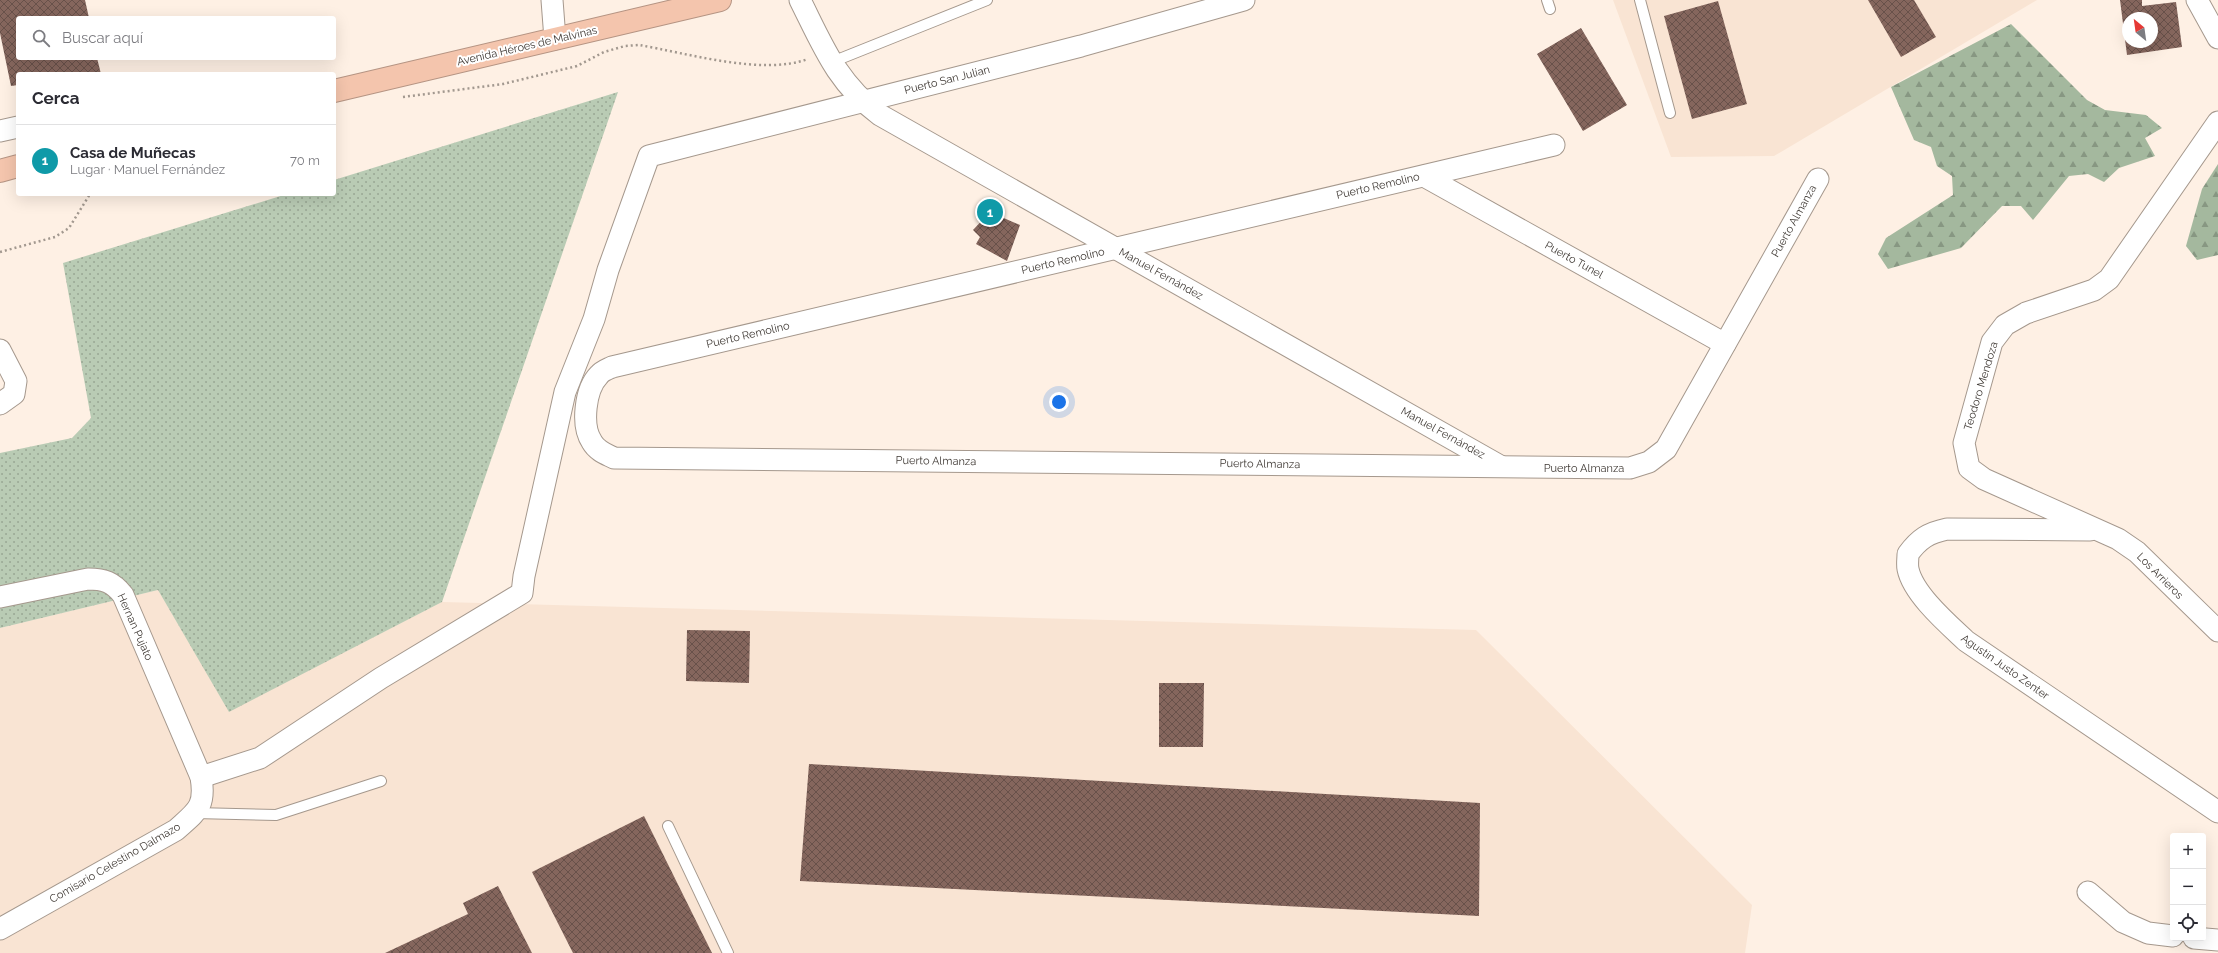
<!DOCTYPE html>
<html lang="es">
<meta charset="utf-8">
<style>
:root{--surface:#fff;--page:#f7f7f7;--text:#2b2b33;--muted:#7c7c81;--line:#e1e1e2;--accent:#2f7977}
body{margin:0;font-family:Raleway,sans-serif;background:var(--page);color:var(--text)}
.controls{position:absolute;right:12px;bottom:12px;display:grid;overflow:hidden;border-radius:4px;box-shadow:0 4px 16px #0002}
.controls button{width:36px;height:36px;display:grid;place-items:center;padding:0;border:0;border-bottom:1px solid var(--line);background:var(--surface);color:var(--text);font:20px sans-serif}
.compass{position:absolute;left:2122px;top:12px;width:36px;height:36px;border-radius:50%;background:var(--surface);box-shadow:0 4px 16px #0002;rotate:331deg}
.you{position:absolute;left:1059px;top:402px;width:14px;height:14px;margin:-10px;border:3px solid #fff;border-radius:50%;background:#1a73e8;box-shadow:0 0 0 6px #1a73e833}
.badge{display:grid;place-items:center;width:26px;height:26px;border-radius:50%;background:var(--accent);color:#fff;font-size:13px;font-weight:700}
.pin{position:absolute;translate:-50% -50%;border:2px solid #fff;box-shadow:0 1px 4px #0006}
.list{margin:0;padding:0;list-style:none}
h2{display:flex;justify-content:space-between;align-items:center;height:52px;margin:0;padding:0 16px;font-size:17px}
h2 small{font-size:13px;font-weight:400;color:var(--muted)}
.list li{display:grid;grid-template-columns:26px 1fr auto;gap:12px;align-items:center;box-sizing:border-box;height:72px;padding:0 16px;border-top:1px solid var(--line)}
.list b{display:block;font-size:15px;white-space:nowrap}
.list p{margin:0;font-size:13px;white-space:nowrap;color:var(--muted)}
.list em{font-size:13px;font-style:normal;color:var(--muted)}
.icon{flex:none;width:22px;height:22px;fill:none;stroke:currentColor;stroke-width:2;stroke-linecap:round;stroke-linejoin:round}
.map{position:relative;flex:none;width:2218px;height:953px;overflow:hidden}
.search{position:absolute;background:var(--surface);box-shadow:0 4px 16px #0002;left:16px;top:16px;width:320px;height:44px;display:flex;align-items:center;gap:10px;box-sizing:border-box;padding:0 14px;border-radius:4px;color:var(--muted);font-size:15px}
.panel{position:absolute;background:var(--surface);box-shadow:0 4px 16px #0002;left:16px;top:72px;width:320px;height:124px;border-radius:4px}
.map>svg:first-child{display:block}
</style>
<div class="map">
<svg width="2218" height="953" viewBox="0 0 2218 953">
<defs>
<pattern id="grass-dots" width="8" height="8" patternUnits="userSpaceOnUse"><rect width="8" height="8" fill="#b9cbb4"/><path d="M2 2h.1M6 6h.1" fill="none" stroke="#98a693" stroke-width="1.8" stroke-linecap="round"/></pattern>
<pattern id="forest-firs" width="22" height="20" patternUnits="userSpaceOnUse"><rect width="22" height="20" fill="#a4b89e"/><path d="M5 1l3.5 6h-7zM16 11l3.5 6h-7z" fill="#879782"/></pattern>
<pattern id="building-cross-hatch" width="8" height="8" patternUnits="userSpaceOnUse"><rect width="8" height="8" fill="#85665d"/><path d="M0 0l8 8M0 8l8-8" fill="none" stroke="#68514a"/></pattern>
</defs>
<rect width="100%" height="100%" fill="#fef0e4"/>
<g fill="#f9e4d3">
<polygon points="1613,0 2037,0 1774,156 1671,157"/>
<polygon points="158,590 229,711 442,602 1476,630 1752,905 1745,953 0,953 0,628"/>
</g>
<polygon fill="url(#grass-dots)" points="618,92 442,602 229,712 158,590 0,628 0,453 72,438 91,418 63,263 287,194 334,194 334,180"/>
<g fill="url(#forest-firs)">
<polygon points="2011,24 2087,100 2105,110 2146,115 2162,128 2145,138 2155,156 2119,168 2104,182 2088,174 2069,176 2033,220 2021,206 2002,206 1961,248 1888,269 1878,254 1886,238 1953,195 1952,176 1937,166 1931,147 1914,140 1891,87"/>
<polygon points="2218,164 2218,255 2197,260 2186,246 2202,189"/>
</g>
<g fill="url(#building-cross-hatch)" fill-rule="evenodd">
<polygon points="0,0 85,0 89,18 18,18 18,58 97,58 101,74 18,74 18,85 11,86 0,33"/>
<polygon points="1868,0 1914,0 1936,37 1901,57"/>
<path d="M2120 0H2142V6L2176 2 2182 47 2127 55ZM2128 18H2152V42H2128Z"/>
<polygon points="1718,1 1747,104 1692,119 1664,16"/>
<polygon points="1581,28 1627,105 1583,131 1537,54"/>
<polygon points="990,212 1020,225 1007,261 976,244 980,237 973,230"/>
<polygon points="687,630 750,631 749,683 686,681"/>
<polygon points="1159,683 1204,683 1203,747 1159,747"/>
<polygon points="809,764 1480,803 1479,916 800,881"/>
<polygon points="644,816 712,953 573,953 532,872"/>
<polygon points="498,886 532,953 385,953 468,914 463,903"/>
</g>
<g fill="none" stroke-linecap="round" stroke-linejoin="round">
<g stroke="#a5988d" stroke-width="12">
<g id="lane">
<polyline points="1547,0 1550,9"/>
<polyline points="1640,0 1670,113"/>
<polyline points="832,62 987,0"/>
<polyline points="195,813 276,815 381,781"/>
<polyline points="668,826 728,953"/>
</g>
</g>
<g stroke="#a5988d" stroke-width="23">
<g id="street">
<polyline points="552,0 555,39"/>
<path d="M800 0C823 46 837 83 880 115L1500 466"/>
<polyline points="2197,0 2218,38"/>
<polyline points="2218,122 2109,279 2094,290 2026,313 2005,325 1992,342 1964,443 1969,468 1984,479 2118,539 2137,552 2218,631"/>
<polyline points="0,131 18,127"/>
<path d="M1554 145 612 367C608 369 602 371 599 375 585 389 581 426 592 442 597 451 606 454 614 458L1630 468 1649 462 1666 449 1818 179"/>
<polyline points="1424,176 1725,344"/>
<polyline points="0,350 16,381 14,394 0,404"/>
<path d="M2090 530 1947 529C1928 533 1919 539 1908 554 1908 559 1907 564 1908 569 1913 594 1948 624 1966 641L2218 812"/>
<path d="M0 597 88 579C104 579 113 582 123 595L201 777C206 807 197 811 176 830L0 929"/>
<polyline points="201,777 260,758 381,678 522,593 524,576 565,392 594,319 608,270 649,156 1081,46 1244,0"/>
<polyline points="2088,892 2123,922 2148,933 2173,936"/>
<polyline points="2194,938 2218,940"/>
</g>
</g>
<g stroke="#b59483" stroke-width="24">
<g id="highway">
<polyline points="334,91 720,0"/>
<polyline points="0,171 18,166"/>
</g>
</g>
<g stroke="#a2988f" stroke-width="2.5" stroke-dasharray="2 3" stroke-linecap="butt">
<path d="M403 97 503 84 577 66 604 52 625 46 639 45C687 53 762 76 808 59"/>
<polyline points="0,252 55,237 69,228 90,194"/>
</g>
<use href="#lane" stroke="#fff" stroke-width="10"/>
<use href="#street" stroke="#fff" stroke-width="21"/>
<use href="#highway" stroke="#f4c5ad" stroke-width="22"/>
</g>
<g text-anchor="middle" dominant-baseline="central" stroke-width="4" stroke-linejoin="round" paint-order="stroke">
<g font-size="11" fill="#3f3934" stroke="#fff">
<text transform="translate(527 46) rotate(-13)">Avenida Héroes de Malvinas</text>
<text transform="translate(947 80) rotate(-14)">Puerto San Julian</text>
<text transform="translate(1378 186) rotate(-13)">Puerto Remolino</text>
<text transform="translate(1794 221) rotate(-61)">Puerto Almanza</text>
<text transform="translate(1574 260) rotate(29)">Puerto Tunel</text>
<text transform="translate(1063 261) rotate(-13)">Puerto Remolino</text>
<text transform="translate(1161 274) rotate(29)">Manuel Fernández</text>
<text transform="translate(748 335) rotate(-13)">Puerto Remolino</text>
<text transform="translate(1981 386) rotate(-73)">Teodoro Mendoza</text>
<text transform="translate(1443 433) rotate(29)">Manuel Fernández</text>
<text transform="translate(936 461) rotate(1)">Puerto Almanza</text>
<text transform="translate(1260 464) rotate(1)">Puerto Almanza</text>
<text x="1584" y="468">Puerto Almanza</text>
<text transform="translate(2160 576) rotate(45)">Los Arrieros</text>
<text transform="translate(135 627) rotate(66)">Hernan Pujato</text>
<text transform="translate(2005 667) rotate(35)">Agustin Justo Zenter</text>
<text transform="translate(115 863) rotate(-30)">Comisario Celestino Dalmazo</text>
</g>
</g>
</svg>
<div class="controls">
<button>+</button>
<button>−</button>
<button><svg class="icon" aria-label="locate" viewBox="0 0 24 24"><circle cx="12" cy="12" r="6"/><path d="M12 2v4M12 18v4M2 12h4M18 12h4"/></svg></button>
</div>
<svg class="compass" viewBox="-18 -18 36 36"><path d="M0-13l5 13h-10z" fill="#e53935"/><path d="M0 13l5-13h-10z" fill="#7c7c81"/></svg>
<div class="you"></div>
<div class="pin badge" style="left:990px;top:212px;background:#0f9aa8">1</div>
<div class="search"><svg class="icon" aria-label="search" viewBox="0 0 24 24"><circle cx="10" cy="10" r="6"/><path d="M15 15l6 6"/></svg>Buscar aquí</div>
<section class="panel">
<h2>Cerca<small></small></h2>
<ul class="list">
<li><span class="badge" style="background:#0f9aa8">1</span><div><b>Casa de Muñecas</b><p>Lugar · Manuel Fernández</p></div><em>70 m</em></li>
</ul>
</section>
</div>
